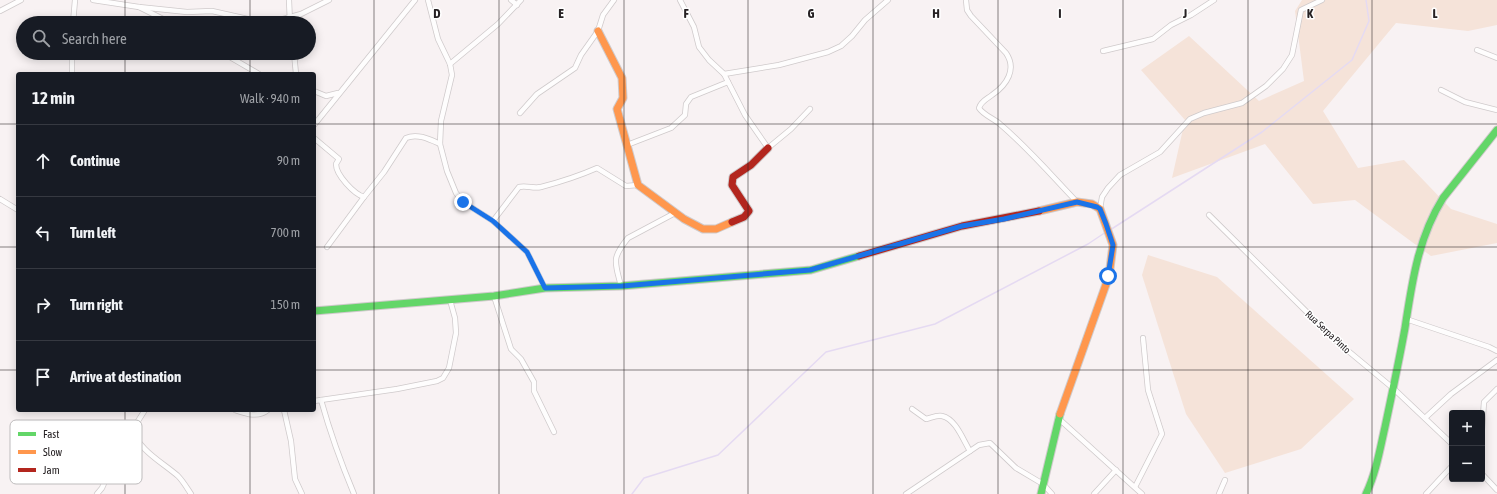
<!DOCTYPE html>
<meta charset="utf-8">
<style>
:root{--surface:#171b24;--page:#242831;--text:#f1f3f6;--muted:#9ea1a6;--line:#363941}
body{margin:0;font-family:"Asap Condensed",sans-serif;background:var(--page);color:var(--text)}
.controls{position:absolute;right:12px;bottom:12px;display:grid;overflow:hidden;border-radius:4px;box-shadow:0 2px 10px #0003}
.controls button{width:36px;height:36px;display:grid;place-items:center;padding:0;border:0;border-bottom:1px solid var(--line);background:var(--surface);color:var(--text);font:20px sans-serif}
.stop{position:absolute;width:12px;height:12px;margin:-9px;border:3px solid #1a73e8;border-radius:50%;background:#fff}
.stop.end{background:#1a73e8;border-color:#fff;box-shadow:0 1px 4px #0008}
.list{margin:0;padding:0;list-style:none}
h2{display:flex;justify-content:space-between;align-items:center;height:52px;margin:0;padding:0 16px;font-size:17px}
h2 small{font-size:13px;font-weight:400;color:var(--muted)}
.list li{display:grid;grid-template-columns:26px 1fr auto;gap:12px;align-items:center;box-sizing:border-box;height:72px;padding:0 16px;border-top:1px solid var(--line)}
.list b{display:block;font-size:15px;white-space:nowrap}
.list em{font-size:13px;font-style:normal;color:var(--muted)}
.icon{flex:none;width:22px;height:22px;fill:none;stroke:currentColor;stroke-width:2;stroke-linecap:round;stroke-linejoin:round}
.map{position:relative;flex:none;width:1497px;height:494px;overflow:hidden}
.search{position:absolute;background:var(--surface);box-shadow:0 2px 10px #0003;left:16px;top:16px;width:300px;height:44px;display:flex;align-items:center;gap:10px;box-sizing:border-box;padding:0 14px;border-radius:22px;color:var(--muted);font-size:15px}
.panel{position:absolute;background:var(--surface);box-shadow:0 2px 10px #0003;left:16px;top:72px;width:300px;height:340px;border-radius:4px}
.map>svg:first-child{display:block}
</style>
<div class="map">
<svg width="1497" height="494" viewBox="0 0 1497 494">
<rect width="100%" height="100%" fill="#f8f2f3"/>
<g fill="#f5e3d9">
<polygon points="1302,0 1497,0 1497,25 1468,31 1396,23 1323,111 1358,168 1404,160 1451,209 1497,224 1497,243 1431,256 1355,200 1313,204 1265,144 1172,178 1185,120 1141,70 1189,36 1259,101 1304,81 1295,11"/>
<polygon points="1148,255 1217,277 1354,399 1301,449 1225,473 1186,414 1142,275"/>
</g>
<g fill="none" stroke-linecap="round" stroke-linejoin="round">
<g stroke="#e5daf2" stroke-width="1.5">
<polyline points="1110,230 1262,132 1352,60 1369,21 1366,0"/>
<polyline points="632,494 644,478 718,455 826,352 935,324 1088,244 1106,232"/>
</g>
<g stroke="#cfcacb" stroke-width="6">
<g id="street">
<polyline points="93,0 139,7 171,23"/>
<polyline points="289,0 290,23"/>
<polyline points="428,0 438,39 450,64 452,75 441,121 440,144 447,171 456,193 463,202 493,221 527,252 545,288"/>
<polyline points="511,0 517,5"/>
<polyline points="680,0 694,27 699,47 709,60 724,74 745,115 768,148 791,129 810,109"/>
<path d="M966 0 967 10 971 16 1006 53C1017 69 1007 85 992 95 987 99 981 101 979 108 983 115 995 119 1001 125 1028 148 1052 176 1077 202"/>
<polyline points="139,7 187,12 212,11 266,23"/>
<polyline points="0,11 21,0"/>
<polyline points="73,23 75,0"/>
<polyline points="269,23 301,14 329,0"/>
<polyline points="1477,50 1497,58"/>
<polyline points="1103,51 1153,39 1171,25 1191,15 1214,0"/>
<polyline points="223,53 259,74"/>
<polyline points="294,53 296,74"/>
<polyline points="450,64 498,24 521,0"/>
<polyline points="72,74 72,53"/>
<polyline points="724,74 779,65 828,52 841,46 852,36 865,20 888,0"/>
<polyline points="1441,90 1465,102 1497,110"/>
<polyline points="314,91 326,96 338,93"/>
<polyline points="520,113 537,94 575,68 581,55 598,31 603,15 614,0"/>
<polyline points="314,125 415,0"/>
<path d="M314 138 339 159 336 164C336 175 354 194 364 197L384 172 406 138C417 133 429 139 440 144"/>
<polyline points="627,145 671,128 685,115 686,104 691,97 728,82"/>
<polyline points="0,199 18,210"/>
<polyline points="1100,209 1102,197 1108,188 1120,175 1160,152 1190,119 1204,113 1242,103 1266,86 1283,69 1292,55 1301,10 1322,0"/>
<polyline points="1209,215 1335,340 1394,389 1452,444"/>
<path d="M493 221 519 187C527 185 533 189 541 187 560 182 579 176 597 168L626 186 638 185"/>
<polyline points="327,247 364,197"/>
<path d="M621 286C615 262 611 259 628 238L675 213"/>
<polyline points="494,296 511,349 521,359 534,382 534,391 554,432"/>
<polyline points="1406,319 1489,347 1497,351"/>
<path d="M321 400C330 432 341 463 354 494"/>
<polyline points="314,401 397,389 437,381 443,378 449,368 456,333 455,318 450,300"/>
<path d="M912 409 926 419C931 418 936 415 942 416 956 419 963 440 970 451"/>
<path d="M235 410C247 414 258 418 268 410"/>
<polyline points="284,410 291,441 295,479 302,494"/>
<polyline points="1058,418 1142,494"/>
<polyline points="1425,418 1451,394 1497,360"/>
<path d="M132 428C138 450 162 462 178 476 183 481 187 488 191 494"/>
<polyline points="1482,430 1484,402 1497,389"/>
<polyline points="1482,474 1497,490"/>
<polyline points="1135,487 1162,434 1148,390 1143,338"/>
<polyline points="97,494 102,488 117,454 145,410"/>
<polyline points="906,494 979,445 990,443 1016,468 1043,484 1052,494"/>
<polyline points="1094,494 1116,470"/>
<polyline points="1219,494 1225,480"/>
<polyline points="1426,494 1452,466"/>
</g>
</g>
<g stroke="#cfcacb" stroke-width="9">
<g id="fast">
<polyline points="314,311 494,296 545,288 621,286 811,270 859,256"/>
<polyline points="1041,494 1060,414"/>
<path d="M1366 494C1376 473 1380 449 1385 427 1392 394 1399 361 1405 328 1412 282 1418 238 1443 198L1497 130"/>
</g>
</g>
<g stroke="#cfcacb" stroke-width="9">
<g id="slow">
<polyline points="598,31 622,78 623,98 617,109 638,185 684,219 703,229 716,229 732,222"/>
<polyline points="1039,211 1077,202 1092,204 1100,209 1113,245 1109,276 1060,414"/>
</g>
</g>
<g stroke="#cfcacb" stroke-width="9">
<g id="jam">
<polyline points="732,222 744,217 749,211 732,185 733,177 751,165 768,148"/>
<polyline points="859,256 962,226 1039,211"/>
</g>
</g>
<use href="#street" stroke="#fefdfd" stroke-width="4.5"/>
<use href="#fast" stroke="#63d668" stroke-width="7"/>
<use href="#slow" stroke="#ff974d" stroke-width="7"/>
<use href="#jam" stroke="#b3261e" stroke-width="7"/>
</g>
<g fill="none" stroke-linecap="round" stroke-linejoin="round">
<polyline stroke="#1a73e8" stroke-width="5" points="463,202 493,221 527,252 545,288 622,286 810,270 962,226 1004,219 1077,202 1097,207 1100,209 1106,224 1113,245 1108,276"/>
</g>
<path fill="none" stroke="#262123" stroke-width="1" stroke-opacity="0.55" d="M125 0V23M250 0V23M374 0V494M499 0V494M624 0V494M748 0V494M873 0V494M998 0V494M1123 0V494M1248 0V494M1372 0V494M125 53V74M250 53V74M0 124H18M314 124H1497M0 247H18M314 247H1497M0 370H18M314 370H1497M125 410V494M250 410V494"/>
<g text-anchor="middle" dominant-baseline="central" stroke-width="3" stroke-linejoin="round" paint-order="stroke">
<g font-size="10" fill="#262123" stroke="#fff">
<text transform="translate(1328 332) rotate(43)">Rua Serpa Pinto</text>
</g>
</g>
<rect x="10" y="420" width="132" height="64" rx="6" fill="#fff" stroke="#bebcbd" stroke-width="1"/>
<rect x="18" y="432" width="18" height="4" fill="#63d668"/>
<rect x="18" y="450" width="18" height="4" fill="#ff974d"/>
<rect x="18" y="468" width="18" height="4" fill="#b3261e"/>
<g font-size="11" fill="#262123">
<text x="43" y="438">Fast</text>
<text x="43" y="456">Slow</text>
<text x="43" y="474">Jam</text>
</g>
<g font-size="13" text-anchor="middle" font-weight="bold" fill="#262123" stroke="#fff" stroke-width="3" stroke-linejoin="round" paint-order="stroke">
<text x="437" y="18">D</text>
<text x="561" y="18">E</text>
<text x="686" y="18">F</text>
<text x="811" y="18">G</text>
<text x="936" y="18">H</text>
<text x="1060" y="18">I</text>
<text x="1185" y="18">J</text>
<text x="1310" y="18">K</text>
<text x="1435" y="18">L</text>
</g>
</svg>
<div class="controls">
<button>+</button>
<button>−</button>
</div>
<div class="stop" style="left:1108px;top:276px"></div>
<div class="stop end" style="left:463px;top:202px"></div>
<div class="search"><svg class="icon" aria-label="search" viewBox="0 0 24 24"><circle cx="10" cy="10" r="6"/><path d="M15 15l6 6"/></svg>Search here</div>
<section class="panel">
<h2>12 min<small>Walk · 940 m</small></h2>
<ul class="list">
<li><svg class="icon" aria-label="ahead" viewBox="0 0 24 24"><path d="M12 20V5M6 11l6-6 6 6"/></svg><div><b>Continue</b></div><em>90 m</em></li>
<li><svg class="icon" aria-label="left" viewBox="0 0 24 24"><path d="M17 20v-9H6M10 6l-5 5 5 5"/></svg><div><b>Turn left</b></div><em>700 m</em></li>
<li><svg class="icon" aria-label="right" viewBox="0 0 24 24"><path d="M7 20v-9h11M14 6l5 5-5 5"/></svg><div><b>Turn right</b></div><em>150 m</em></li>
<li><svg class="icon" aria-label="arrive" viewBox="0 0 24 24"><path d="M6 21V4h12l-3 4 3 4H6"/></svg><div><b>Arrive at destination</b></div></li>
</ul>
</section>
</div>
